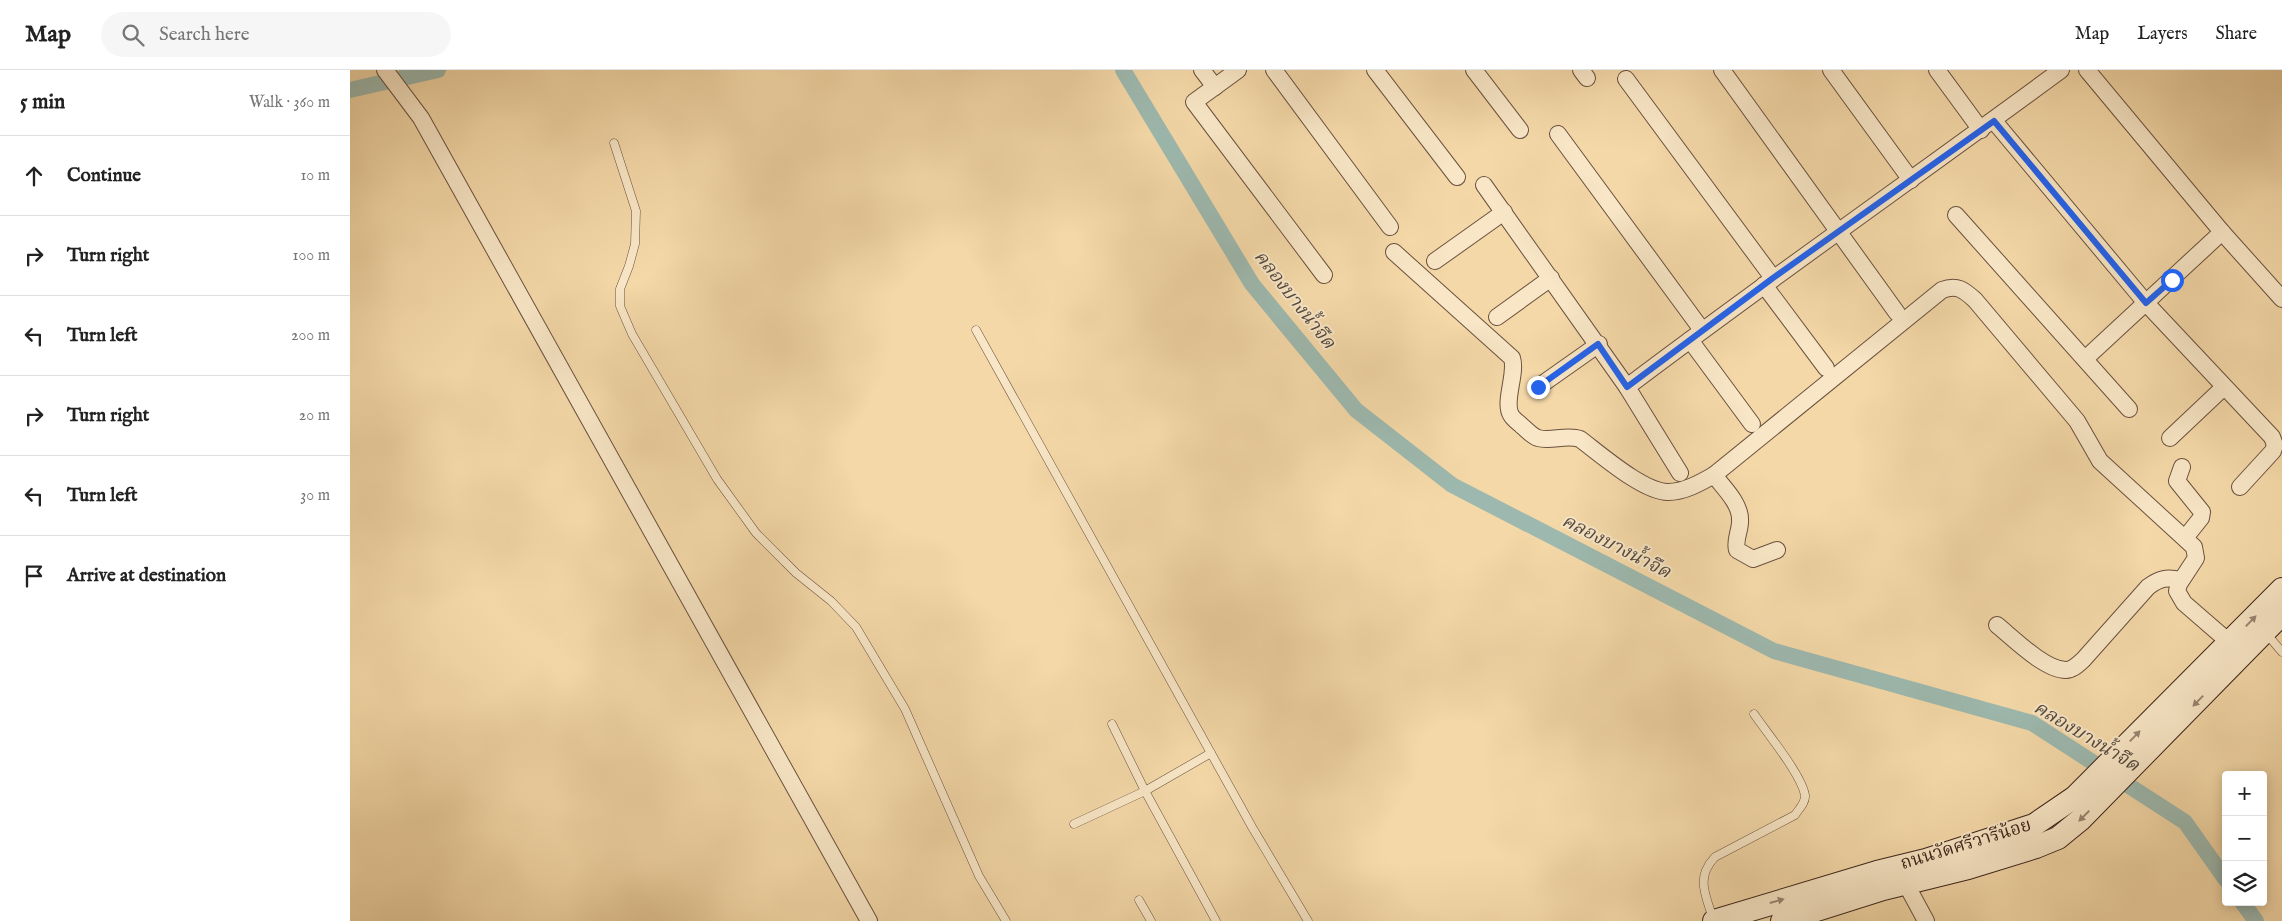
<!DOCTYPE html>
<meta charset="utf-8">
<style>
:root{--surface:#fff;--page:#f6f6f6;--text:#222;--muted:#767676;--line:#e0e0e0}
body{margin:0;font-family:"IM FELL English","Noto Serif Thai",serif;background:var(--page);color:var(--text)}
.controls{position:absolute;right:15px;bottom:15px;display:grid;overflow:hidden;border-radius:5px;box-shadow:0 2px 12px #0003}
.controls button{width:45px;height:45px;display:grid;place-items:center;padding:0;border:0;border-bottom:1px solid var(--line);background:var(--surface);color:var(--text);font:25px sans-serif}
.stop{position:absolute;width:15px;height:15px;margin:-11px;border:4px solid #2563eb;border-radius:50%;background:#fff}
.stop.end{background:#2563eb;border-color:#fff;box-shadow:0 1px 5px #0008}
.list{margin:0;padding:0;list-style:none}
h2{display:flex;justify-content:space-between;align-items:center;height:65px;margin:0;padding:0 20px;font-size:21px}
h2 small{font-size:16px;font-weight:400;color:var(--muted)}
.list li{display:grid;grid-template-columns:32px 1fr auto;gap:15px;align-items:center;box-sizing:border-box;height:80px;padding:0 20px;border-top:1px solid var(--line)}
.list b{display:block;font-size:19px;white-space:nowrap}
.list em{font-size:16px;font-style:normal;color:var(--muted)}
.icon{flex:none;width:28px;height:28px;fill:none;stroke:currentColor;stroke-width:2;stroke-linecap:round;stroke-linejoin:round}
.map{position:relative;flex:none;width:1932px;height:851px;overflow:hidden}
header{display:flex;align-items:center;gap:30px;box-sizing:border-box;height:70px;padding:0 25px;background:var(--surface);border-bottom:1px solid var(--line)}
header strong{font-size:24px}
nav{display:flex;gap:28px;margin-inline-start:auto;font-size:18px}
.search{width:350px;height:45px;background:var(--page);display:flex;align-items:center;gap:12px;box-sizing:border-box;padding:0 18px;border-radius:28px;color:var(--muted);font-size:19px}
main{display:flex}
aside{flex:1;background:var(--surface)}
.map>svg:first-child{display:block}
</style>
<header>
<strong>Map</strong>
<div class="search"><svg class="icon" aria-label="search" viewBox="0 0 24 24"><circle cx="10" cy="10" r="6"/><path d="M15 15l6 6"/></svg>Search here</div>
<nav><a>Map</a><a>Layers</a><a>Share</a></nav>
</header>
<main>
<aside>
<h2>5 min<small>Walk · 360 m</small></h2>
<ul class="list">
<li><svg class="icon" aria-label="ahead" viewBox="0 0 24 24"><path d="M12 20V5M6 11l6-6 6 6"/></svg><div><b>Continue</b></div><em>10 m</em></li>
<li><svg class="icon" aria-label="right" viewBox="0 0 24 24"><path d="M7 20v-9h11M14 6l5 5-5 5"/></svg><div><b>Turn right</b></div><em>100 m</em></li>
<li><svg class="icon" aria-label="left" viewBox="0 0 24 24"><path d="M17 20v-9H6M10 6l-5 5 5 5"/></svg><div><b>Turn left</b></div><em>200 m</em></li>
<li><svg class="icon" aria-label="right" viewBox="0 0 24 24"><path d="M7 20v-9h11M14 6l5 5-5 5"/></svg><div><b>Turn right</b></div><em>20 m</em></li>
<li><svg class="icon" aria-label="left" viewBox="0 0 24 24"><path d="M17 20v-9H6M10 6l-5 5 5 5"/></svg><div><b>Turn left</b></div><em>30 m</em></li>
<li><svg class="icon" aria-label="arrive" viewBox="0 0 24 24"><path d="M6 21V4h12l-3 4 3 4H6"/></svg><div><b>Arrive at destination</b></div></li>
</ul>
</aside>
<div class="map">
<svg width="1932" height="851" viewBox="0 0 1932 851">
<rect width="100%" height="100%" fill="#f4d8a8"/>
<filter id="stains"><feTurbulence type="fractalNoise" baseFrequency=".004" numOctaves="4"/><feColorMatrix values="0 0 0 0 .2 0 0 0 0 .09 0 0 0 0 .02 0 0 0 .5 -.17"/></filter>
<radialGradient id="worn" r=".72"><stop offset=".6" stop-color="#630" stop-opacity="0"/><stop offset="1" stop-color="#630" stop-opacity=".3"/></radialGradient>
<g fill="none" stroke-linecap="round" stroke-linejoin="round">
<g stroke="#9db9af" stroke-width="16">
<polyline points="773,0 902,214 1006,340 1102,415 1424,581 1682,653 1835,752 1876,810"/>
<polyline points="0,20 88,0"/>
<polyline points="1892,832 1906,851"/>
</g>
<g stroke="#6a513f" stroke-width="9">
<g id="lane">
<polyline points="264,73 286,141 285,174 279,196 270,219 270,236 282,264 367,409 406,463 446,503 481,531 506,557 555,639 629,806 656,851"/>
<polyline points="626,260 902,757 958,851"/>
<polyline points="1915,562 1932,582"/>
<polyline points="762,654 795,721 866,851"/>
<polyline points="724,754 795,721 861,683"/>
<polyline points="789,830 801,851"/>
<path d="M1363 849C1356 825 1345 808 1365 787L1445 745C1449 739 1456 732 1455 725 1451 704 1417 663 1404 644"/>
</g>
</g>
<g stroke="#6a513f" stroke-width="18">
<g id="street">
<polyline points="35,0 71,48 519,851"/>
<polyline points="852,0 865,17"/>
<polyline points="888,0 844,32 974,205"/>
<polyline points="924,0 1040,157"/>
<polyline points="1025,0 1107,107"/>
<polyline points="1124,0 1170,60"/>
<polyline points="1231,0 1237,8"/>
<polyline points="1372,0 1547,243"/>
<polyline points="1481,0 1561,110"/>
<polyline points="1587,0 1631,60"/>
<polyline points="1737,0 1872,162 1932,229"/>
<polyline points="1276,9 1423,208"/>
<polyline points="1644,51 1796,233 1922,367 1925,375 1923,381 1890,417"/>
<polyline points="1208,64 1352,260"/>
<polyline points="1134,115 1277,317"/>
<polyline points="1606,145 1779,339"/>
<path d="M1044 182 1162 288C1167 304 1153 332 1161 345 1163 349 1169 353 1172 356 1177 360 1182 366 1188 368 1201 372 1216 364 1230 369 1249 383 1293 422 1318 422 1334 422 1350 413 1364 405L1592 220C1607 214 1614 220 1625 230L1727 351 1750 391 1844 477 1846 488 1829 514 1827 521 1834 533 1879 572"/>
<polyline points="1085,191 1154,142"/>
<polyline points="1414,215 1476,298"/>
<polyline points="1147,247 1201,208"/>
<polyline points="1340,270 1402,354"/>
<polyline points="1735,289 1872,162"/>
<polyline points="1188,317 1249,274"/>
<polyline points="1820,368 1874,317"/>
<polyline points="1832,397 1827,411 1852,442 1851,448 1835,468"/>
<path d="M1330 403 1277 317C1420 209 1567 106 1711 0"/>
<path d="M1364 405C1373 417 1390 433 1390 449 1391 460 1384 469 1387 480L1403 489 1427 480"/>
<path d="M1647 555C1664 569 1695 600 1716 600 1723 600 1728 594 1733 590L1798 517C1810 508 1817 507 1831 510"/>
<polyline points="1556,814 1576,851"/>
</g>
</g>
<g stroke="#3c241c" stroke-width="24">
<g id="secondary">
<polyline points="1364,851 1527,802 1576,790 1684,755 1725,727 1932,519"/>
<polyline points="1432,851 1533,819 1618,798 1686,777 1708,768 1730,750 1932,544"/>
</g>
</g>
<use href="#lane" stroke="#f8e6c6" stroke-width="8"/>
<use href="#street" stroke="#f8e6c6" stroke-width="16"/>
<use href="#secondary" stroke="#f8e6c6" stroke-width="22"/>
</g>
<defs><path id="oneway-solid" d="M-6-.8H1V-3.2L6.5 0L1 3.2V.8H-6Z" transform="scale(1.25)"/></defs>
<g fill="#9a8571">
<use href="#oneway-solid" transform="translate(1901 551) rotate(-46)"/>
<use href="#oneway-solid" transform="translate(1848 631) rotate(134)"/>
<use href="#oneway-solid" transform="translate(1785 666) rotate(-46)"/>
<use href="#oneway-solid" transform="translate(1734 746) rotate(135)"/>
<use href="#oneway-solid" transform="translate(1427 831) rotate(-16)"/>
</g>
<g fill="none" stroke-linecap="round" stroke-linejoin="round">
<polyline stroke="#2563eb" stroke-width="6" points="1188,317 1248,274 1277,317 1423,208 1644,51 1796,233 1822,210"/>
</g>
<g text-anchor="middle" dominant-baseline="central" stroke-width="4" stroke-linejoin="round" paint-order="stroke">
<g font-size="18" fill="#3c241c" stroke="#f8e6c6">
<text transform="translate(1616 775) rotate(-17)">ถนนวัดศรีวารีน้อย</text>
</g>
<g font-size="19" font-style="italic" fill="#544941" stroke="#f8e6c6">
<text transform="translate(944 230) rotate(52)">คลองบางน้ำจืด</text>
<text transform="translate(1266 477) rotate(27)">คลองบางน้ำจืด</text>
<text transform="translate(1736 667) rotate(31)">คลองบางน้ำจืด</text>
</g>
</g>
<rect width="100%" height="100%" filter="url(#stains)"/>
<rect width="100%" height="100%" fill="url(#worn)"/>
</svg>
<div class="controls">
<button>+</button>
<button>−</button>
<button><svg class="icon" aria-label="layers" viewBox="0 0 24 24"><path d="M12 4l9 5-9 5-9-5zM3 14l9 5 9-5"/></svg></button>
</div>
<div class="stop" style="left:1822px;top:210px"></div>
<div class="stop end" style="left:1188px;top:317px"></div>
</div>
</main>
